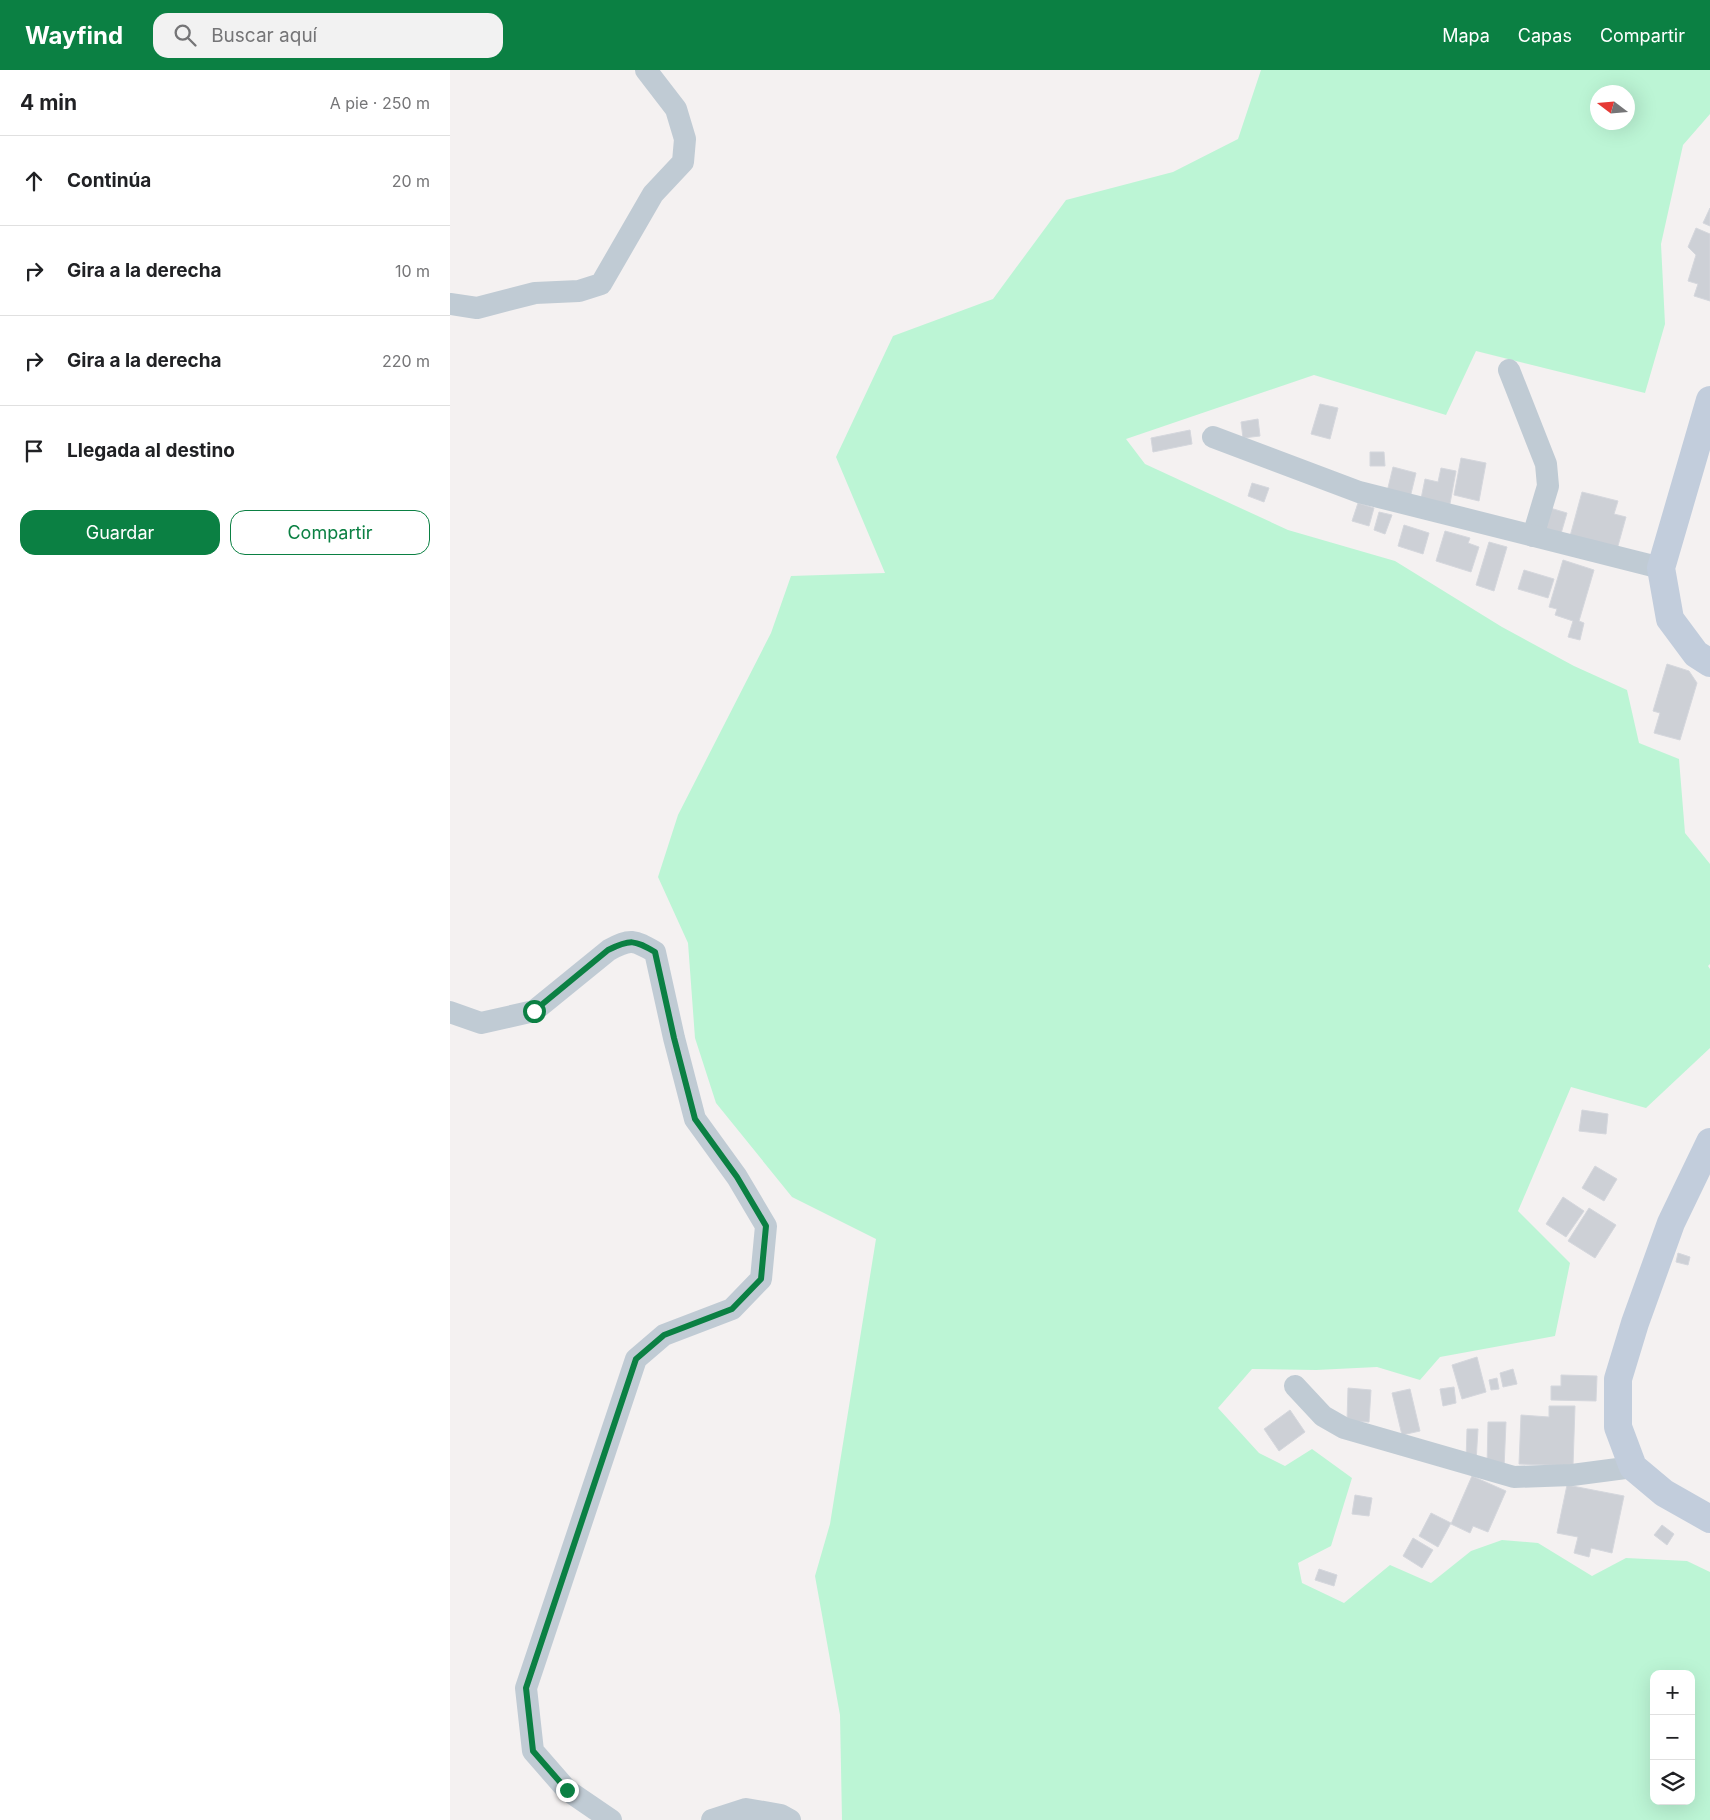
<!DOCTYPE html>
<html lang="es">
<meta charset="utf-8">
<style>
:root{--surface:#fff;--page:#f2f2f2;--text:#202124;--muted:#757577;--line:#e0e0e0;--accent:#0b8043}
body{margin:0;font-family:Inter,sans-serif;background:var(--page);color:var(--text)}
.controls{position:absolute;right:15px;bottom:15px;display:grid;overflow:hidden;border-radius:10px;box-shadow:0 5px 20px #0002}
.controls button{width:45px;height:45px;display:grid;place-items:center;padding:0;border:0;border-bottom:1px solid var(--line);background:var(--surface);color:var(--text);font:25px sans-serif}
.compass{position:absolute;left:1140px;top:15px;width:45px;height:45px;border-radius:50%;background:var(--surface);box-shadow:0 5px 20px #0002;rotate:286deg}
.stop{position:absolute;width:15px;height:15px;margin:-11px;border:4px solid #0b8043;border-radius:50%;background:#fff}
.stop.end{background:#0b8043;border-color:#fff;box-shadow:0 1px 5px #0008}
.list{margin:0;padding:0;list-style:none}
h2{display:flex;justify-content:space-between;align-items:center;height:65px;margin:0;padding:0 20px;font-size:21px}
h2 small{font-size:16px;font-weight:400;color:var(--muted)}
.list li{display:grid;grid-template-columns:32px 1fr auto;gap:15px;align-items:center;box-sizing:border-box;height:90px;padding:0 20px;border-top:1px solid var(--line)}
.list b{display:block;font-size:19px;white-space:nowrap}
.list em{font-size:16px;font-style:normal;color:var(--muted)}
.actions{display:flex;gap:10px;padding:15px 20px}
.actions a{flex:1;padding:11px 0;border:1px solid var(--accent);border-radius:15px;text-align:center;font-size:18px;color:var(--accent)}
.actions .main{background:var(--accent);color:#fff}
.icon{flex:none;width:28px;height:28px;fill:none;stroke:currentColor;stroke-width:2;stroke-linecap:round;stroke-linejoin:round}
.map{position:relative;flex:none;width:1260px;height:1750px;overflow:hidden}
header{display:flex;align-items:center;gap:30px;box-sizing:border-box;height:70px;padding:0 25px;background:var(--accent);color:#fff}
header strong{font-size:24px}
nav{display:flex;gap:28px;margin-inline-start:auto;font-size:18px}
.search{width:350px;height:45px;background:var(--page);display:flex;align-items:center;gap:12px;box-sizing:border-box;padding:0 18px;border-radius:15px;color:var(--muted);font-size:19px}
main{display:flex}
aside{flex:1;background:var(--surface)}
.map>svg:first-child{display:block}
</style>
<header>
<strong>Wayfind</strong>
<div class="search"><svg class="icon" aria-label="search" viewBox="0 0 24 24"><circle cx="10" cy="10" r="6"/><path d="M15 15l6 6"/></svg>Buscar aquí</div>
<nav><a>Mapa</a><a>Capas</a><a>Compartir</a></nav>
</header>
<main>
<aside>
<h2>4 min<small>A pie · 250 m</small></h2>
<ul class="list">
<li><svg class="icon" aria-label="ahead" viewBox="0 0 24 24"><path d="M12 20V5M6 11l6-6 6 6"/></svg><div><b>Continúa</b></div><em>20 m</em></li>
<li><svg class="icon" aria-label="right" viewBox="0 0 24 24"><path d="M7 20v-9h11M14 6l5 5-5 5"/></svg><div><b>Gira a la derecha</b></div><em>10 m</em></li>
<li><svg class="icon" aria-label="right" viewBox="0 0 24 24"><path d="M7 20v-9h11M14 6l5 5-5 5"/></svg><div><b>Gira a la derecha</b></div><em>220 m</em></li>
<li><svg class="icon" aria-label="arrive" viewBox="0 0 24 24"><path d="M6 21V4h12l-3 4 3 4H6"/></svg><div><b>Llegada al destino</b></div></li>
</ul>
<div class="actions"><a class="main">Guardar</a><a>Compartir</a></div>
</aside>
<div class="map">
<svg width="1260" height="1750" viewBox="0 0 1260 1750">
<rect width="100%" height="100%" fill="#f4f1f1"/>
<path fill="#bcf5d5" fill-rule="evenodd" d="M811 0H1260V44L1233 75 1211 174 1215 254 1195 323 1026 281 996 345 864 305 676 369 695 394 838 460 945 491 1052 557 1124 596 1177 620 1189 673 1229 689 1235 763 1260 794V894L1258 896 1260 899V978L1196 1038 1121 1017 1068 1141 1120 1193 1105 1266 990 1287 970 1310 927 1297 866 1300 802 1299 768 1338 809 1383 835 1396 862 1379 902 1408 881 1476 848 1493 852 1513 894 1533 940 1495 981 1513 1021 1481 1052 1470 1088 1473 1142 1506 1176 1488 1237 1491 1260 1502V1750H392L390 1645 365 1506 380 1454 426 1169 342 1127 266 1033 245 968 238 873 208 807 228 745 321 563 341 506 435 503 386 387 443 266 543 229 616 130 723 102 788 69ZM1148 22H1178V52H1148ZM1204 1604H1241V1731H1204Z"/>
<g fill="#cdd0d6" stroke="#d5d7dd">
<polygon points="1260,138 1260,156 1253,153"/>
<polygon points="1246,158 1260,164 1260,231 1244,226 1248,214 1238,211 1246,185 1238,177"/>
<polygon points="870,334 888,338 880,369 861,364"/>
<polygon points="808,349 810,366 793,368 791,352"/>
<polygon points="740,360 742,374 703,382 701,368"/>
<polygon points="920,382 934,382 935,396 920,396"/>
<polygon points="1011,388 1036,393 1029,431 1004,425"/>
<polygon points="943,397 966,403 959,432 936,426"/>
<polygon points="991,398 1006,401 999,439 970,434 975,409 988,412"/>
<polygon points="802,413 819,418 814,432 798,426"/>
<polygon points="1132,422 1168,431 1164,444 1176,447 1166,483 1119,470"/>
<polygon points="908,433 924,438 919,456 902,451"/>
<polygon points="1100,438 1117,443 1110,467 1093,462"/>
<polygon points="929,442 942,445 935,464 924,460"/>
<polygon points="954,455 979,463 973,484 948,476"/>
<polygon points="995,461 1020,468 1018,473 1029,477 1021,502 986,491"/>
<polygon points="1039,472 1057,477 1044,521 1026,515"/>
<polygon points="1113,490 1144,500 1129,551 1134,553 1130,570 1118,567 1123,551 1105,545 1107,539 1099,537"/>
<polygon points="1074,500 1104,509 1098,528 1068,519"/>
<polygon points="1217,594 1239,601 1247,613 1230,670 1204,663 1210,643 1203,641"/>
<polygon points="1132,1040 1158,1044 1156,1064 1129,1061"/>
<polygon points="1145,1096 1167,1109 1154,1131 1132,1118"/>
<polygon points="1113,1127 1134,1141 1116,1167 1096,1154"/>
<polygon points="1139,1138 1166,1155 1145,1188 1118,1171"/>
<polygon points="1228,1183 1240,1187 1238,1195 1226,1192"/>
<polygon points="1027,1287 1036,1322 1012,1329 1002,1295"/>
<polygon points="1063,1299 1067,1314 1053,1317 1050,1303"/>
<polygon points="1111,1305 1147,1306 1146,1331 1101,1330 1101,1316 1111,1316"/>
<polygon points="1047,1308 1049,1319 1041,1320 1039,1310"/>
<polygon points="1004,1317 1006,1333 993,1336 990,1319"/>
<polygon points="898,1318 921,1320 919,1352 897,1351"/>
<polygon points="960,1319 970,1361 952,1365 942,1323"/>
<polygon points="1099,1336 1125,1336 1123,1396 1069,1394 1071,1345 1099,1347"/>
<polygon points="840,1340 855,1362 829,1381 814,1359"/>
<polygon points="1038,1352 1056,1352 1054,1398 1037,1398"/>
<polygon points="1017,1359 1028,1359 1026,1392 1016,1392"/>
<polygon points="1022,1406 1056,1421 1038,1462 1023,1456 1020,1463 1001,1454"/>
<polygon points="1117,1415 1174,1426 1162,1483 1141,1478 1139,1487 1124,1483 1128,1467 1107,1463"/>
<polygon points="905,1425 922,1428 919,1446 902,1444"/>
<polygon points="981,1443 1001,1453 988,1477 969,1466"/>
<polygon points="1212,1455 1224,1464 1217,1475 1204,1465"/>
<polygon points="963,1468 983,1480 972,1498 953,1486"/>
<polygon points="869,1499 887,1505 884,1516 865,1510"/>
</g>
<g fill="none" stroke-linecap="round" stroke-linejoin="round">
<g stroke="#c0cbd4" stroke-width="22">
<polyline points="0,234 27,238 85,223 129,221 151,214 203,124 233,92 235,69 226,39 196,0"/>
<polyline points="1059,300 1096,394 1098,416 1083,466"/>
<polyline points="763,367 909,422 1211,498"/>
<path d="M0 942 31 953 84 941 159 880C181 868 184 870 205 882L224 968 245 1049 287 1107 316 1156 311 1209 282 1239 214 1265 186 1289 76 1618 83 1681 117 1720 161 1750"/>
<polyline points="845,1316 873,1346 894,1358 1064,1407 1122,1405 1183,1397"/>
<polyline points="262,1750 296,1739 331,1745 340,1750"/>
</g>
<g stroke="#c2cddc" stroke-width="28">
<polyline points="1260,330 1211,498 1220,549 1246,584 1260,593"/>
<polyline points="1260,1072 1221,1153 1185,1253 1168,1309 1168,1357 1183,1397 1214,1423 1260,1449"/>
</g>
</g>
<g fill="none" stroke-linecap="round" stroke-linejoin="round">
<path stroke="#0b8043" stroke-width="6" d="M84 941 158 880C181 869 184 870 205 882L224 968 245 1049 287 1107 316 1156 311 1209 282 1239 214 1265 186 1289 76 1618 83 1681 117 1720"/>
</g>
</svg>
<div class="controls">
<button>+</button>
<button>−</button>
<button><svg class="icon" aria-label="layers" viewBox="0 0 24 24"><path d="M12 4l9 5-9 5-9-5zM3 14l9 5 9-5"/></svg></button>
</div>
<svg class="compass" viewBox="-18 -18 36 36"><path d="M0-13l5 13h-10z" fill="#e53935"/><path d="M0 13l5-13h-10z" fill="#757577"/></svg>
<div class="stop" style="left:84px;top:941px"></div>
<div class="stop end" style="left:117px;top:1720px"></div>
</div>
</main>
